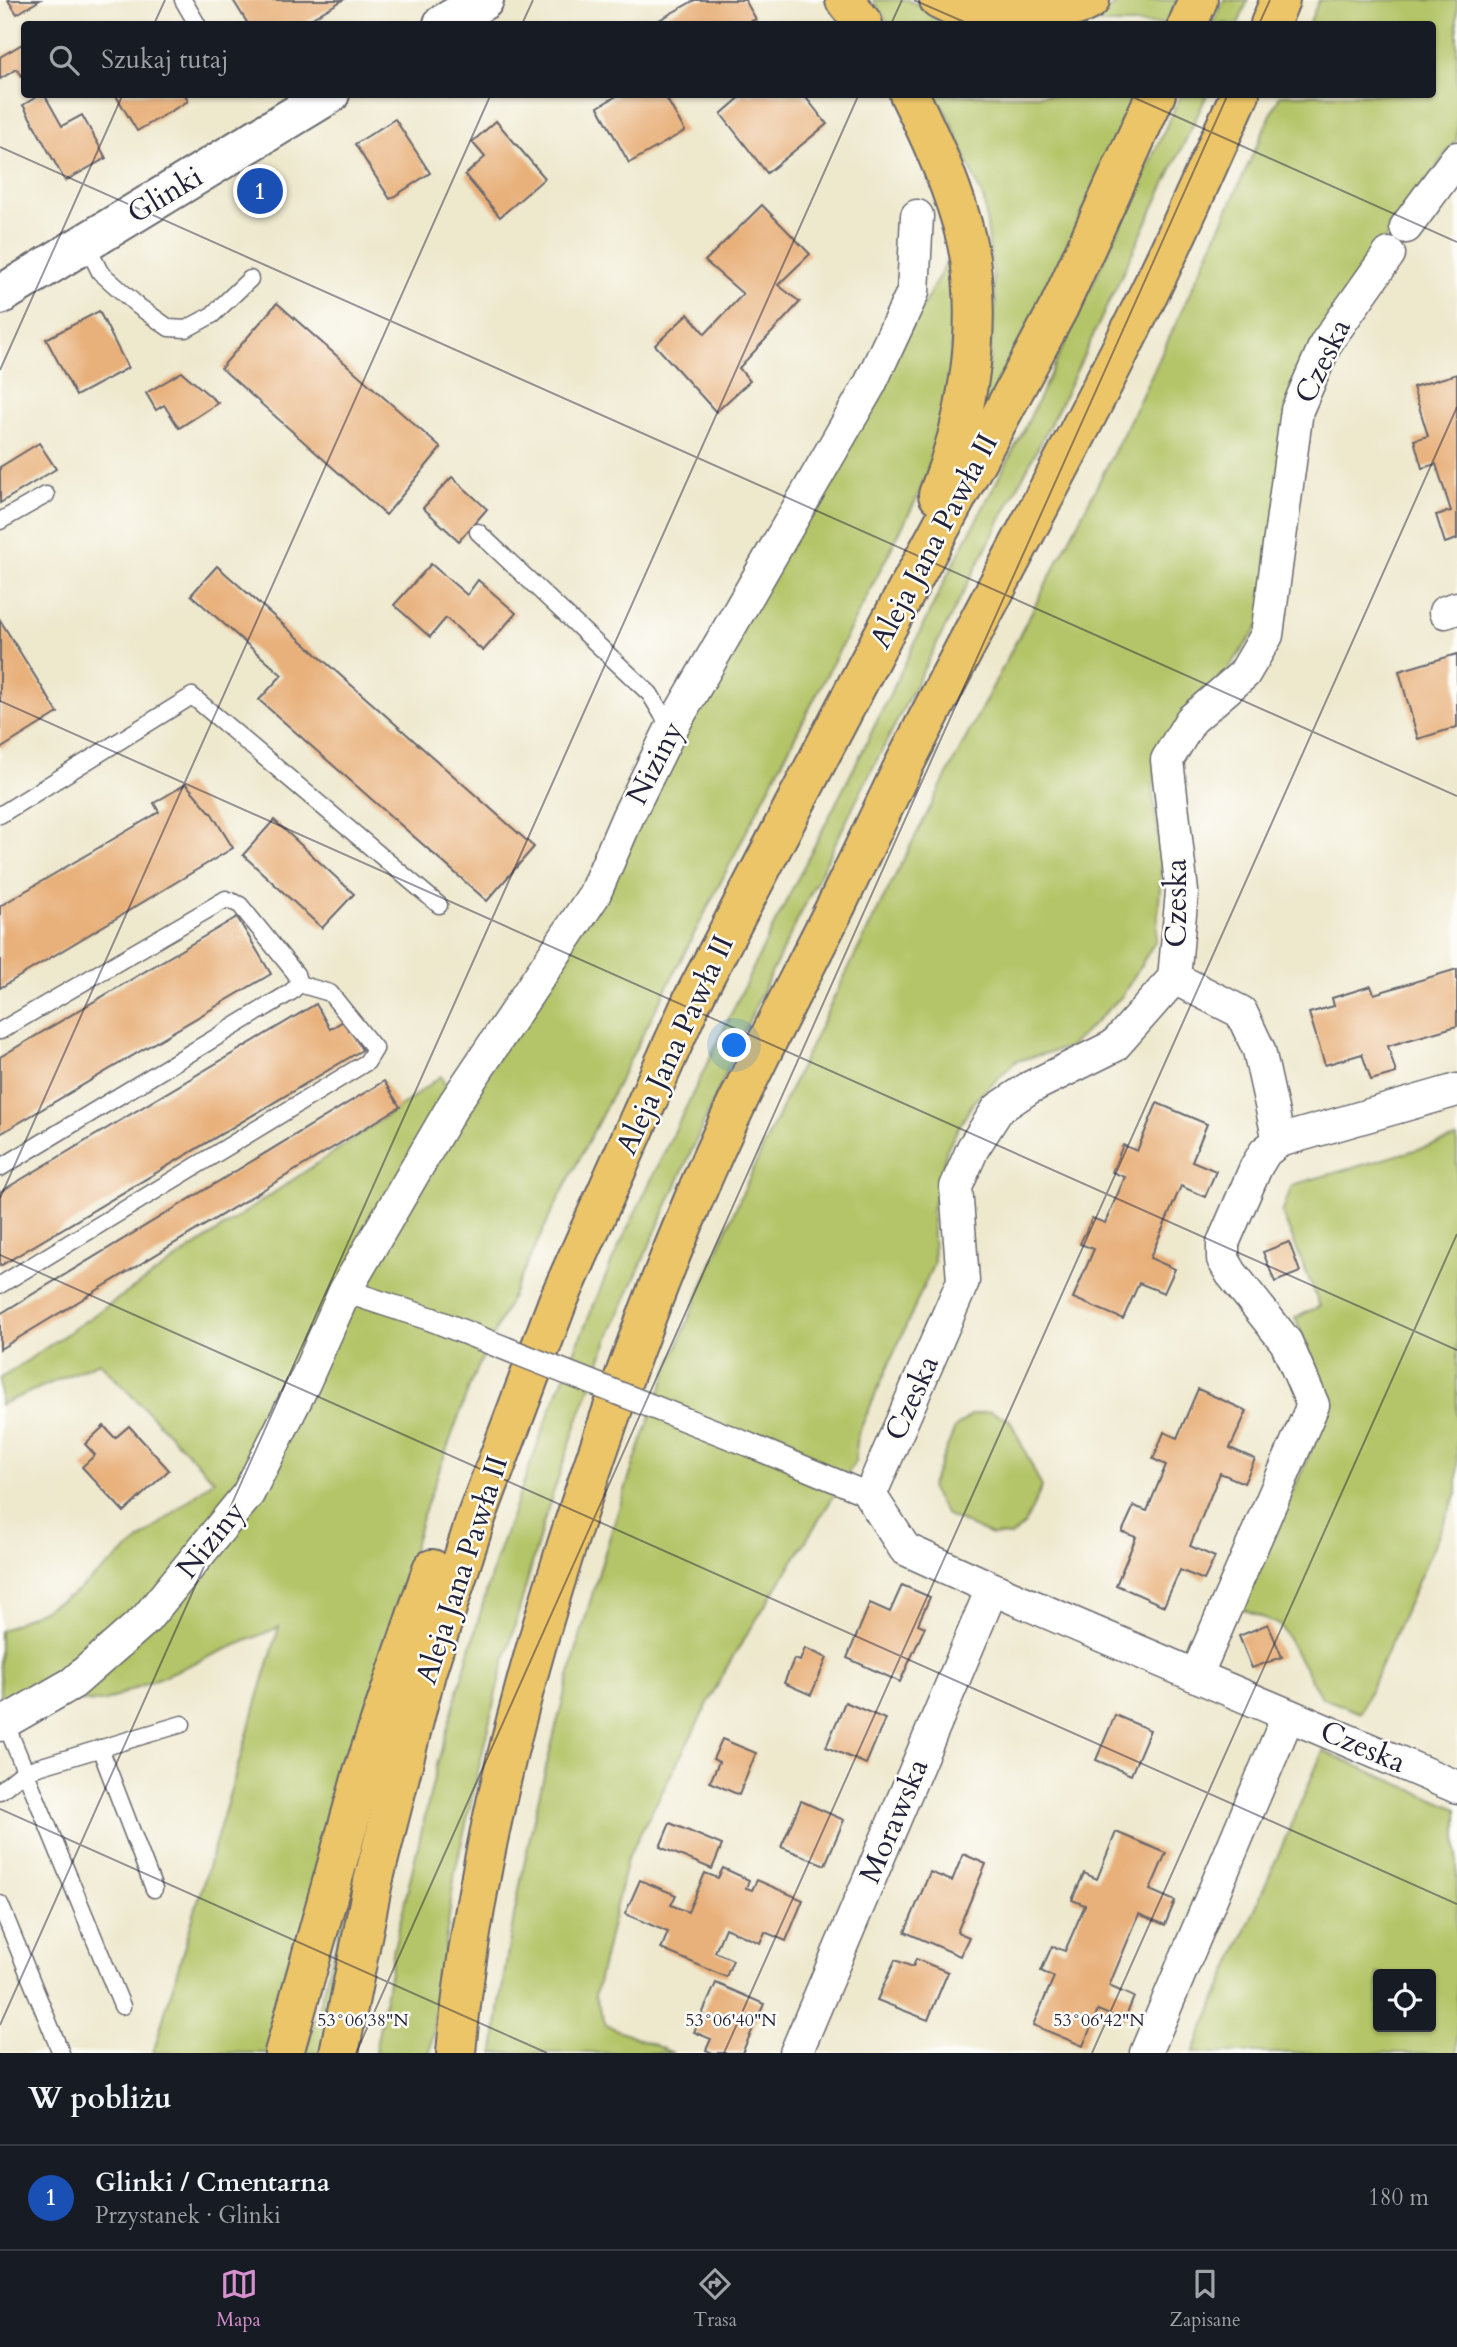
<!DOCTYPE html>
<html lang="pl">
<meta charset="utf-8">
<style>
:root{--surface:#171b24;--page:#20242c;--text:#f1f3f6;--muted:#9ea1a6;--line:#363941;--accent:#d690ce}
body{margin:0;font-family:Cardo,serif;background:var(--page);color:var(--text)}
.controls{position:absolute;right:21px;bottom:21px;display:grid;overflow:hidden;border-radius:7px;box-shadow:0 2px 5px #0004}
.controls button{width:63px;height:63px;display:grid;place-items:center;padding:0;border:0;border-bottom:2px solid var(--line);background:var(--surface);color:var(--text);font:35px sans-serif}
.you{position:absolute;left:735px;top:1046px;width:24px;height:24px;margin:-18px;border:5px solid #fff;border-radius:50%;background:#1a73e8;box-shadow:0 0 0 10px #1a73e833}
.badge{display:grid;place-items:center;width:46px;height:46px;border-radius:50%;background:var(--accent);color:#fff;font-size:23px;font-weight:700}
.pin{position:absolute;translate:-50% -50%;border:4px solid #fff;box-shadow:0 2px 7px #0006}
.list{margin:0;padding:0;list-style:none}
h2{display:flex;justify-content:space-between;align-items:center;height:91px;margin:0;padding:0 28px;font-size:30px}
h2 small{font-size:23px;font-weight:400;color:var(--muted)}
.list li{display:grid;grid-template-columns:46px 1fr auto;gap:21px;align-items:center;box-sizing:border-box;height:105px;padding:0 28px;border-top:2px solid var(--line)}
.list b{display:block;font-size:26px;white-space:nowrap}
.list p{margin:0;font-size:23px;white-space:nowrap;color:var(--muted)}
.list em{font-size:23px;font-style:normal;color:var(--muted)}
.icon{flex:none;width:38px;height:38px;fill:none;stroke:currentColor;stroke-width:2;stroke-linecap:round;stroke-linejoin:round}
.map{position:relative;flex:none;width:1457px;height:2053px;overflow:hidden}
.search{position:absolute;background:var(--surface);box-shadow:0 2px 5px #0004;left:21px;right:21px;top:21px;height:77px;display:flex;align-items:center;gap:18px;box-sizing:border-box;padding:0 24px;border-radius:7px;color:var(--muted);font-size:26px}
.sheet{height:196px;background:var(--surface)}
nav{display:flex;justify-content:space-around;align-items:center;box-sizing:border-box;height:98px;border-top:2px solid var(--line);background:var(--surface);font-size:19px;color:var(--muted)}
nav a{display:grid;justify-items:center;gap:4px}
nav .on{color:var(--accent)}
.map>svg:first-child{display:block}
</style>
<div class="map">
<svg width="1457" height="2053" viewBox="0 0 1457 2053">
<rect width="100%" height="100%" fill="#fdfcf7"/>
<filter id="ink" filterUnits="userSpaceOnUse"><feTurbulence type="fractalNoise" baseFrequency=".0143" numOctaves="2"/><feDisplacementMap in="SourceGraphic" scale="14" xChannelSelector="R" yChannelSelector="G"/><feConvolveMatrix kernelMatrix="1 2 1 2 8 2 1 2 1" color-interpolation-filters="sRGB"/></filter>
<filter id="wash" filterUnits="userSpaceOnUse"><feTurbulence type="fractalNoise" baseFrequency=".00686" numOctaves="4" result="noise"/><feDisplacementMap in="SourceGraphic" scale="28" xChannelSelector="R" yChannelSelector="G"/><feGaussianBlur stdDeviation="1.57" result="paint"/><feColorMatrix in="noise" values="0 0 0 0 0 0 0 0 0 0 0 0 0 0 0 0 0 1.4 0 .05"/><feComposite in="paint" operator="in"/></filter>
<g filter="url(#wash)">
<rect width="100%" height="100%" fill="#eee8cd"/>
<g fill="#b4c467" stroke="#6b7351" stroke-width="2" fill-rule="evenodd">
<polygon points="873,0 908,0 956,21 971,24 889,24"/>
<polygon points="1123,0 1177,0 1166,24 1068,24 1099,16"/>
<polygon points="1224,0 1248,0 1238,24 1213,24"/>
<path d="M1319 0H1457V139L1336 307 1261 623 1155 772 1153 792 1162 863 1156 940 1122 996 1070 1047 1016 1061 974 1101 947 1148 932 1211 934 1263 858 1434 855 1462 728 1665 627 1859 595 1996 606 2025 673 2053H494C505 1947 527 1842 553 1739 584 1615 621 1492 667 1373 790 1058 956 762 1109 462 1170 341 1224 217 1280 95L1432 94V24H1309Z"/>
<polygon points="935,95 1136,95 1060,261 982,418 996,302 984,201 949,117"/>
<polygon points="1181,95 1207,95 1063,399 863,787 761,994 611,1332 577,1423 545,1517 496,1693 455,1872 430,2053 375,2053 394,1948 437,1765 496,1558 553,1403 613,1259 771,931 860,756 948,574 1026,426"/>
<polygon points="955,247 950,386 941,436 918,496 549,1218 471,1382 421,1521 272,2053 153,2053 279,1627 103,1702 34,1699 0,1714 0,1631 72,1595 214,1480 99,1362 0,1405 0,1379 400,1107 441,1076 454,1104 839,460"/>
<polygon points="1457,1138 1457,1493 1360,1713 1321,1697 1280,1625 1241,1608 1332,1403 1295,1318 1320,1306 1282,1213 1292,1185"/>
<polygon points="990,1411 1010,1420 1042,1487 1025,1524 1011,1536 991,1535 945,1514 930,1488 955,1428 971,1415"/>
<path d="M1323 1751 1457 1809V2053H1193ZM1378 1974H1431V2027H1378Z"/>
<polygon points="370,1818 327,2053 306,2053"/>
</g>
<g id="blocks">
<g fill="#e8b07a">
<polygon points="8,0 40,0 17,14"/>
<polygon points="233,0 343,0 302,24 248,24"/>
<polygon points="695,0 745,0 756,19 746,24 652,24"/>
<polygon points="24,43 24,73 21,76 17,69 0,79 0,57"/>
<polygon points="42,94 44,94 62,126 82,115 106,158 65,181 23,105"/>
<polygon points="115,94 185,94 188,101 137,131"/>
<polygon points="620,94 664,94 685,131 629,163 598,107"/>
<polygon points="744,94 803,94 827,124 767,173 721,114"/>
<polygon points="395,119 430,173 390,199 355,144"/>
<polygon points="496,121 545,178 500,217 465,175 485,157 472,142"/>
<polygon points="762,205 810,254 778,285 800,302 739,368 750,381 716,412 655,345 688,314 705,334 743,294 705,261"/>
<polygon points="277,303 441,448 386,515 221,368"/>
<polygon points="99,311 128,368 76,396 46,339"/>
<polygon points="182,372 218,403 179,428 164,405 156,410 146,393"/>
<polygon points="1457,374 1457,539 1445,543 1436,515 1451,511 1436,464 1422,468 1414,440 1428,436 1413,387"/>
<polygon points="39,443 56,469 0,503 0,467"/>
<polygon points="452,477 487,509 459,541 423,508"/>
<polygon points="431,564 467,595 478,580 516,613 483,651 446,618 430,637 394,605"/>
<polygon points="217,566 534,847 487,901 259,700 282,675 191,595"/>
<polygon points="0,620 58,713 0,749"/>
<polygon points="1457,654 1457,727 1418,739 1399,671"/>
<polygon points="186,784 212,814 233,848 0,988 0,906 159,812 154,803"/>
<polygon points="274,820 354,894 322,928 243,855"/>
<polygon points="237,917 271,974 0,1134 0,1057"/>
<polygon points="1457,969 1457,1026 1388,1046 1396,1073 1371,1080 1362,1054 1325,1065 1309,1013 1334,1006 1332,998 1371,986 1374,994"/>
<polygon points="316,1004 330,1029 345,1020 362,1050 0,1266 0,1192"/>
<polygon points="384,1081 400,1107 0,1349 0,1314"/>
<polygon points="1157,1103 1207,1124 1192,1161 1216,1171 1205,1197 1181,1186 1150,1258 1175,1269 1164,1293 1139,1283 1123,1319 1073,1298 1094,1249 1080,1244 1092,1218 1105,1223 1125,1177 1112,1172 1123,1145 1137,1151"/>
<polygon points="1289,1242 1300,1272 1275,1282 1263,1252"/>
<polygon points="1198,1389 1247,1411 1230,1448 1255,1459 1244,1483 1220,1473 1190,1546 1215,1557 1204,1580 1180,1570 1164,1606 1116,1585 1136,1537 1122,1532 1134,1506 1147,1511 1166,1465 1153,1459 1164,1432 1177,1438"/>
<polygon points="104,1426 115,1438 129,1426 169,1470 124,1512 82,1467 95,1455 85,1444"/>
<polygon points="902,1585 930,1597 918,1624 925,1627 900,1682 847,1658 870,1603 890,1612"/>
<polygon points="1268,1624 1282,1657 1252,1668 1239,1636"/>
<polygon points="805,1648 827,1658 811,1695 784,1683 794,1659 800,1661"/>
<polygon points="845,1702 885,1719 866,1764 826,1747"/>
<polygon points="1115,1715 1150,1730 1131,1775 1096,1760"/>
<polygon points="722,1739 756,1753 739,1795 710,1782 719,1762 713,1759"/>
<polygon points="801,1801 844,1820 825,1865 781,1847"/>
<polygon points="670,1823 722,1845 712,1869 660,1847"/>
<polygon points="1116,1832 1166,1853 1150,1890 1175,1901 1165,1925 1139,1914 1109,1986 1134,1997 1124,2021 1098,2010 1083,2046 1033,2025 1054,1977 1041,1971 1052,1946 1065,1951 1085,1905 1072,1900 1084,1873 1097,1879"/>
<polygon points="963,1854 986,1864 957,1932 969,1937 960,1956 905,1932 930,1872 952,1881"/>
<polygon points="723,1868 749,1880 746,1888 752,1890 757,1880 803,1900 786,1941 765,1932 760,1943 725,1928 715,1952 733,1960 726,1977 661,1949 668,1932 625,1914 640,1880 676,1895 671,1905 688,1912 705,1873 718,1878"/>
<polygon points="916,1959 948,1972 928,2020 877,2000 895,1960 913,1967"/>
<polygon points="716,1983 764,2004 742,2053 712,2053 706,2050 711,2039 694,2032"/>
</g>
</g>
</g>
<g filter="url(#ink)">
<use href="#blocks" fill-opacity="0" stroke="#69676e" stroke-width="2"/>
<g fill="none" stroke-linecap="round" stroke-linejoin="round">
<g stroke="#69676e" stroke-width="19">
<g id="service">
<polyline points="183,0 197,24"/>
<polyline points="86,244 100,272 138,306 169,328 186,329 212,315 250,279"/>
<polyline points="0,521 46,495"/>
<polyline points="478,532 650,694 671,729"/>
<polyline points="0,815 192,696 439,905"/>
<polyline points="0,1031 226,899 240,905 296,974 299,984 291,992 0,1168"/>
<polyline points="0,1285 367,1062 375,1049 330,993 299,984"/>
<polyline points="5,1722 122,2006"/>
<polyline points="100,1748 154,1889"/>
<polyline points="0,1791 25,1771 182,1724"/>
<polyline points="0,1904 61,2053"/>
</g>
</g>
<g stroke="#69676e" stroke-width="26">
<g id="pedestrian">
<polyline points="345,1291 431,1319"/>
<polyline points="747,1444 870,1495"/>
</g>
</g>
<g stroke="#69676e" stroke-width="35">
<g id="minor">
<polyline points="1406,227 1457,158"/>
<polyline points="1389,254 1326,343 1297,410 1267,635 1244,674 1191,720 1167,760 1182,892 1174,978 1114,1046 1029,1088 998,1109 973,1148 956,1187 963,1281 870,1495 905,1549 1009,1596 1457,1787"/>
<polyline points="1445,612 1457,608"/>
<polyline points="1174,978 1241,1012 1259,1050 1279,1141 1265,1152 1256,1167 1223,1243 1223,1259 1231,1273 1286,1342 1313,1405 1196,1676"/>
<polyline points="1279,1141 1457,1090"/>
<polyline points="0,1725 73,1683 146,1619 248,1494 304,1383 345,1291 454,1104 594,895 628,816 671,729 870,384 913,292 917,216"/>
<polyline points="796,2053 992,1589"/>
<polyline points="1146,2053 1288,1716"/>
</g>
</g>
<g stroke="#69676e" stroke-width="42">
<g id="tertiary">
<polyline points="443,24 484,0"/>
<polyline points="0,295 330,94"/>
</g>
</g>
<g stroke="#69676e" stroke-width="42">
<g id="primary">
<polyline points="845,0 863,24"/>
<path d="M939 0C976 20 1053 20 1090 0"/>
<polyline points="1188,24 1198,0"/>
<polyline points="1270,24 1280,0"/>
<path d="M909 94C934 144 961 204 970 259 981 338 967 421 938 495"/>
<polyline points="284,2053 363,1772 432,1569"/>
<polyline points="339,2053 373,1882 426,1673 476,1518 558,1301 692,1001 882,637 1059,307 1156,94"/>
<path d="M456 2053C471 1884 513 1716 564 1554 601 1438 641 1325 688 1213 731 1108 785 1007 836 906 858 861 879 816 901 771 978 619 1061 470 1137 317 1174 245 1206 169 1240 94"/>
</g>
</g>
<use href="#service" stroke="#fff" stroke-width="16"/>
<use href="#pedestrian" stroke="#fff" stroke-width="23"/>
<use href="#minor" stroke="#fff" stroke-width="32"/>
<use href="#tertiary" stroke="#fff" stroke-width="38"/>
<use href="#primary" stroke="#edc569" stroke-width="38"/>
<g stroke="#69676e" stroke-width="26" stroke-linecap="butt">
<polyline id="pedestrian-bridge" points="431,1319 747,1444"/>
</g>
<use href="#pedestrian-bridge" stroke="#fff" stroke-width="23"/>
</g>
</g>
<path fill="none" stroke="#22223b" stroke-width="2" stroke-opacity="0.45" d="M914 0 969 24M154 24 165 0M522 24 533 0M891 24 902 0M1259 24 1270 0M1126 94 1457 242M0 147 1457 796M0 370 123 94M0 701 1457 1350M0 1198 491 94M0 1255 1457 1904M0 1809 547 2053M0 2025 859 94M356 2053 1228 94M724 2053 1457 407M1092 2053 1457 1234"/>
<g text-anchor="middle" dominant-baseline="central" stroke-width="5" stroke-linejoin="round" paint-order="stroke">
<g font-size="30" fill="#22223b" stroke="#fdfcf7">
<text transform="translate(165 195) rotate(-31)">Glinki</text>
<text transform="translate(1323 361) rotate(-64)">Czeska</text>
<text transform="translate(934 541) rotate(-62)">Aleja Jana Pawła II</text>
<text transform="translate(655 763) rotate(-63)">Niziny</text>
<text transform="translate(1176 903) rotate(-90)">Czeska</text>
<text transform="translate(675 1045) rotate(-65)">Aleja Jana Pawła II</text>
<text transform="translate(912 1398) rotate(-66)">Czeska</text>
<text transform="translate(211 1540) rotate(-51)">Niziny</text>
<text transform="translate(462 1570) rotate(-72)">Aleja Jana Pawła II</text>
<text transform="translate(1363 1747) rotate(23)">Czeska</text>
<text transform="translate(894 1821) rotate(-67)">Morawska</text>
</g>
</g>
<g font-size="18" text-anchor="middle" fill="#22223b" stroke="#fdfcf7" stroke-width="5" stroke-linejoin="round" paint-order="stroke">
<text x="363" y="2026">53°06'38"N</text>
<text x="731" y="2026">53°06'40"N</text>
<text x="1099" y="2026">53°06'42"N</text>
</g>
</svg>
<div class="controls">
<button><svg class="icon" aria-label="locate" viewBox="0 0 24 24"><circle cx="12" cy="12" r="6"/><path d="M12 2v4M12 18v4M2 12h4M18 12h4"/></svg></button>
</div>
<div class="you"></div>
<div class="pin badge" style="left:260px;top:191px;background:#1a4fb4">1</div>
<div class="search"><svg class="icon" aria-label="search" viewBox="0 0 24 24"><circle cx="10" cy="10" r="6"/><path d="M15 15l6 6"/></svg>Szukaj tutaj</div>
</div>
<section class="sheet">
<h2>W pobliżu<small></small></h2>
<ul class="list">
<li><span class="badge" style="background:#1a4fb4">1</span><div><b>Glinki / Cmentarna</b><p>Przystanek · Glinki</p></div><em>180 m</em></li>
</ul>
</section>
<nav>
<a class="on"><svg class="icon" aria-label="map" viewBox="0 0 24 24"><path d="M3 6l6-2 6 2 6-2v14l-6 2-6-2-6 2zM9 4v14M15 6v14"/></svg>Mapa</a>
<a><svg class="icon" aria-label="directions" viewBox="0 0 24 24"><path d="M12 3l9 9-9 9-9-9zM9 14v-3h6M13 9l2 2-2 2"/></svg>Trasa</a>
<a><svg class="icon" aria-label="saved" viewBox="0 0 24 24"><path d="M7 4h10v16l-5-4-5 4z"/></svg>Zapisane</a>
</nav>
